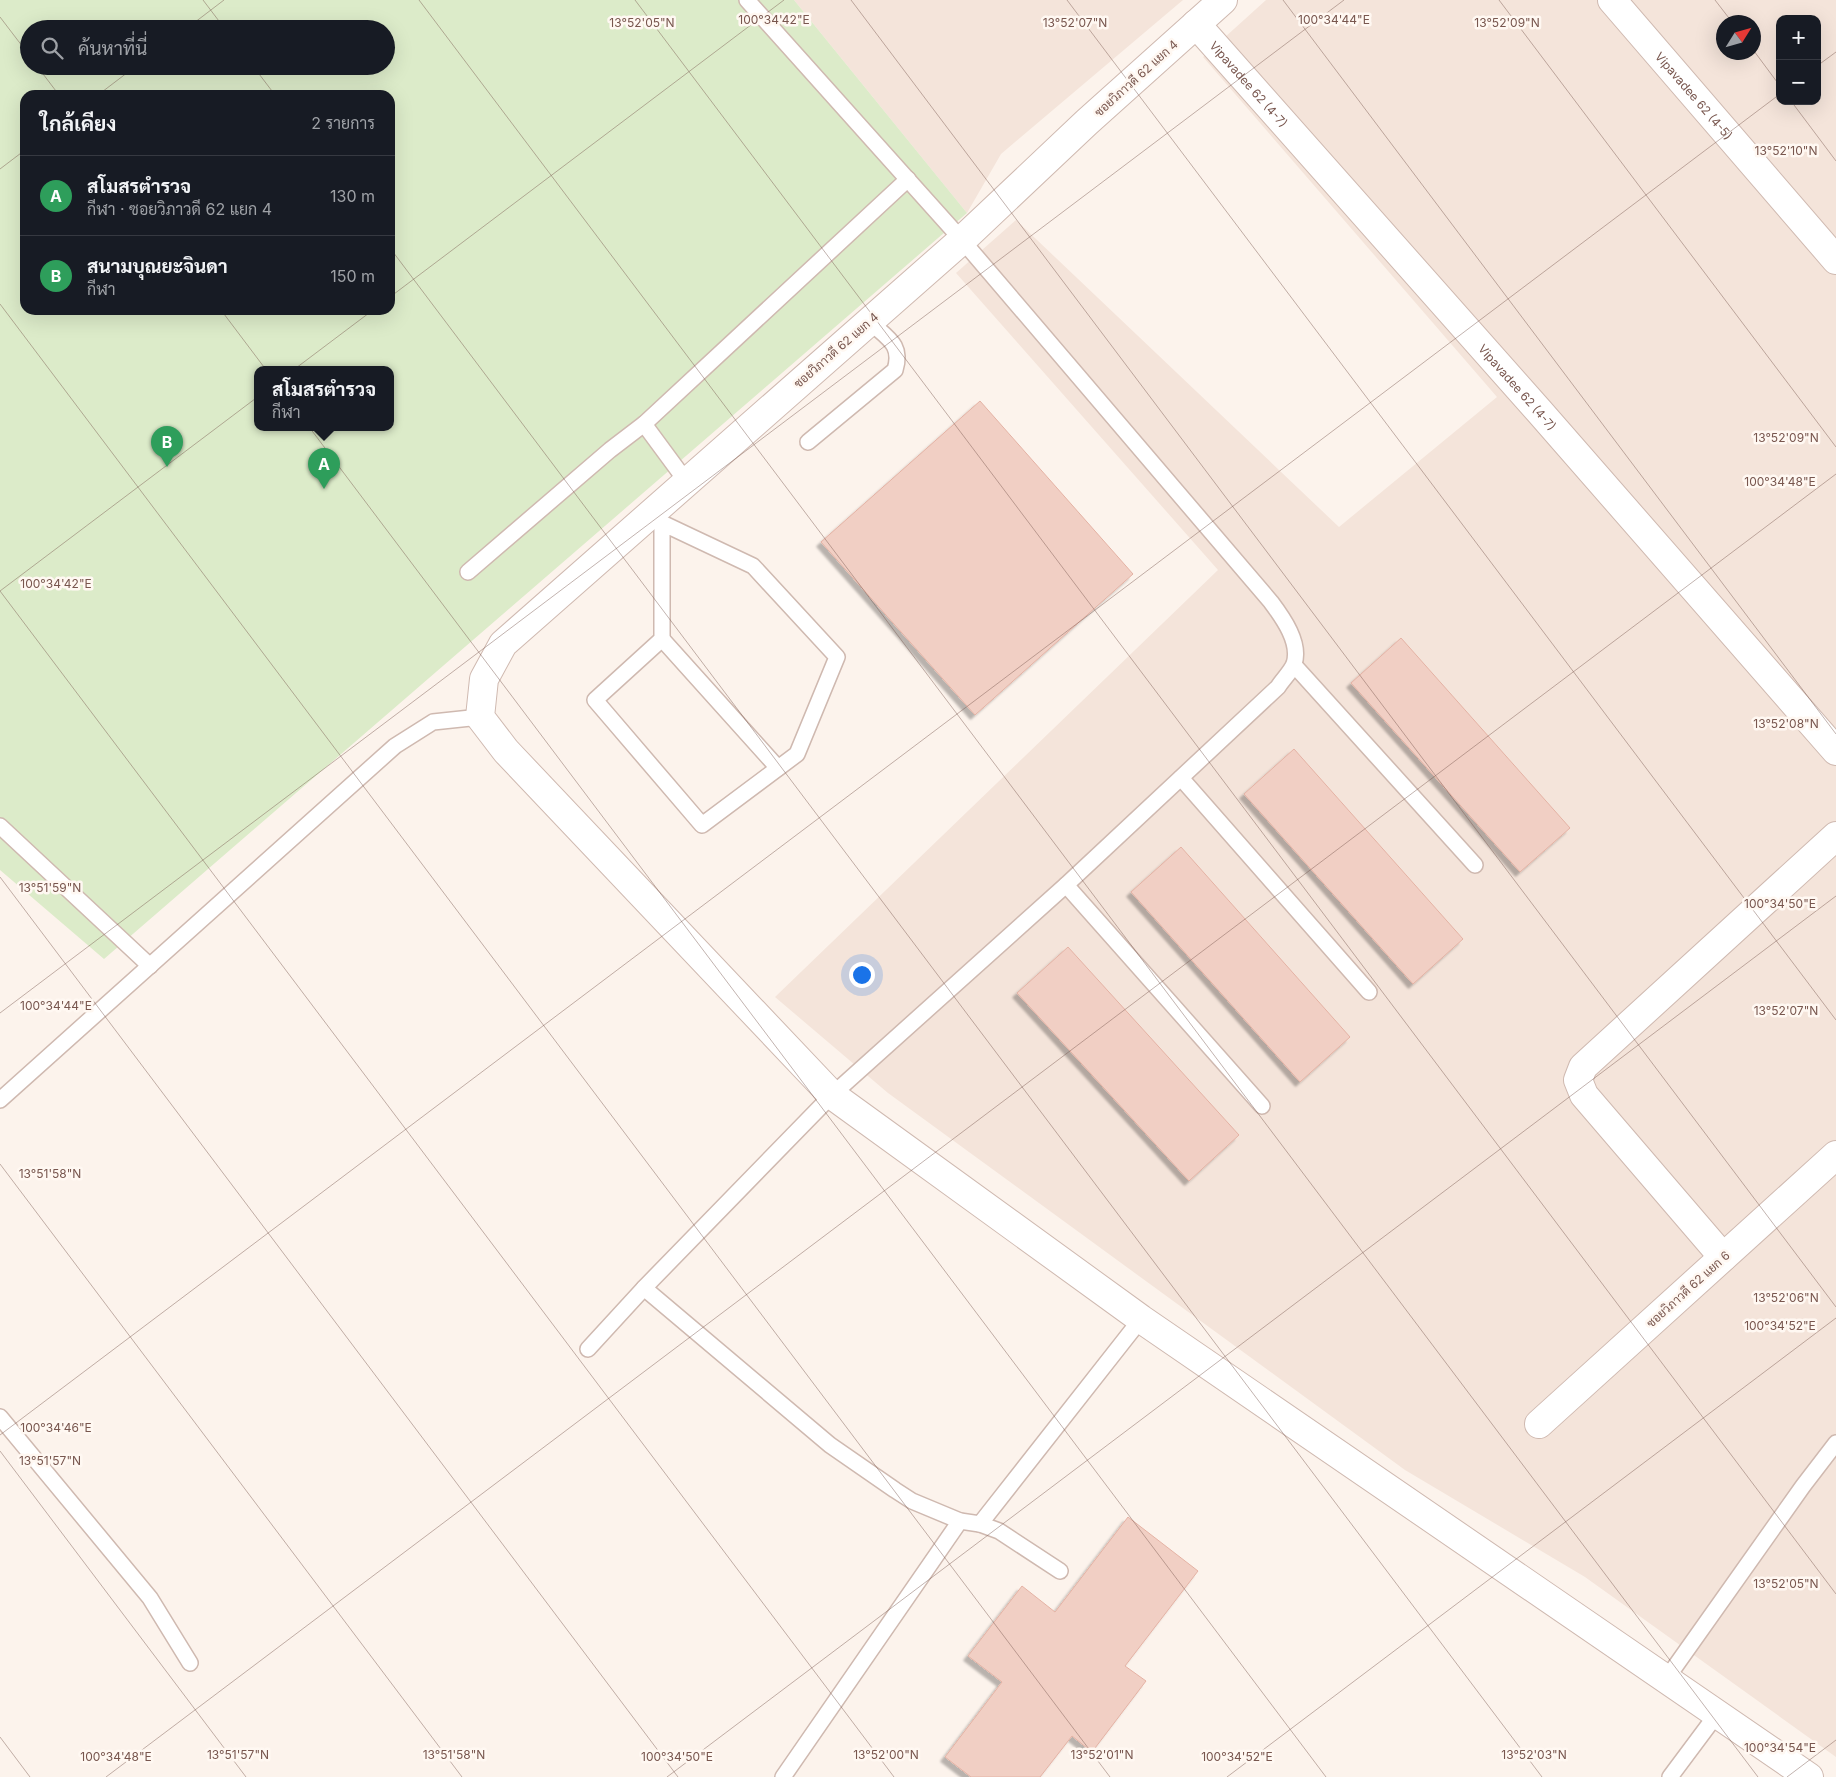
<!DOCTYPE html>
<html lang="th">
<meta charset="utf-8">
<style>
:root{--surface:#171b24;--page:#20242c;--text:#f1f3f6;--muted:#9ea1a6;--line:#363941;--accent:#b45309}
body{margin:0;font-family:Inter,Sarabun,sans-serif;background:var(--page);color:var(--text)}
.controls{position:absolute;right:15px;top:15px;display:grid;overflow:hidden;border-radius:10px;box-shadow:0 5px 20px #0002}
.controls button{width:45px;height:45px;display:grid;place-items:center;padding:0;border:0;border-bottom:1px solid var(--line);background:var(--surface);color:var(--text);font:25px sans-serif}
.compass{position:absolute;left:1716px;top:15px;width:45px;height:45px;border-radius:50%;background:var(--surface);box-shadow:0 5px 20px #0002;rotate:53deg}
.you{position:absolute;left:861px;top:974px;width:18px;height:18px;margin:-12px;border:4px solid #fff;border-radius:50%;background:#1a73e8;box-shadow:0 0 0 8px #1a73e833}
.badge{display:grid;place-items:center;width:32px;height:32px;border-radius:50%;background:var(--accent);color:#fff;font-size:16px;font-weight:700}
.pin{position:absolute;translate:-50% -41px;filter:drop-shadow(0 1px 2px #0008)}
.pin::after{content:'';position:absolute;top:26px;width:18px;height:15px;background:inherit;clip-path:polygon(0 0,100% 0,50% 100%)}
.popup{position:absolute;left:254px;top:366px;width:140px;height:65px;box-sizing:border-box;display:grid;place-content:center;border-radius:10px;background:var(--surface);filter:drop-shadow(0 1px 4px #0005);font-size:16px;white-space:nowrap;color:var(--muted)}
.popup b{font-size:19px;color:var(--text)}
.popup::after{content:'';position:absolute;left:50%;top:100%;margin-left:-10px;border:10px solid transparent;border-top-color:var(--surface)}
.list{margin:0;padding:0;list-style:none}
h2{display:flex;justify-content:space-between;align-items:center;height:65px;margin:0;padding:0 20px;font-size:21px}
h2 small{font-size:16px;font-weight:400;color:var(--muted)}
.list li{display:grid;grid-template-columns:32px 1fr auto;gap:15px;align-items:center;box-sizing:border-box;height:80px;padding:0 20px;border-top:1px solid var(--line)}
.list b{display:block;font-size:19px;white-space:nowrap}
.list p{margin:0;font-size:16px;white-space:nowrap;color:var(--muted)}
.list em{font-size:16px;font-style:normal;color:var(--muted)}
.icon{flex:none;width:28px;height:28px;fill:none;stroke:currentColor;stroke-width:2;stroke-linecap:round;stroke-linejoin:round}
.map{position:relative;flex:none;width:1836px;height:1777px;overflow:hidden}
.search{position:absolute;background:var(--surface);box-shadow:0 5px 20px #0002;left:20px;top:20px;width:375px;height:55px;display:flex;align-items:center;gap:12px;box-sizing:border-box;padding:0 18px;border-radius:28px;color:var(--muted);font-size:19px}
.panel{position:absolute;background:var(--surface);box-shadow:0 5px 20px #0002;left:20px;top:90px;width:375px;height:225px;border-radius:15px}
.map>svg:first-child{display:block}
</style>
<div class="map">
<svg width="1836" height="1777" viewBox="0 0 1836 1777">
<defs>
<filter id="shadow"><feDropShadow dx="-4.5" dy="4.5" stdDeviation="1" flood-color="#0004"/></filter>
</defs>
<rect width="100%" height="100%" fill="#fcf3ec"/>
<g fill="#f4e4da" fill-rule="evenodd">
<polygon points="794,0 1183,0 1001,154 967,213"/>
<path d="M1266 0H1836V1757L1585 1577 1405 1470 888 1093 775 997 1218 570 956 273 1016 220 1339 527 1497 397 1203 57ZM1780 19H1817V101H1780ZM1724 22H1754V52H1724Z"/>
</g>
<path fill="#dcebc9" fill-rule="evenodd" d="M0 0H794L967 213 104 959 0 870ZM29 29H386V66H29ZM25 95H390V310H25ZM258 370H390V428H258Z"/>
<g fill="#f1cfc4" stroke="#e4b2a4" filter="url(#shadow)">
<polygon points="980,401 1133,574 975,715 821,542"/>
<polygon points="1401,638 1570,828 1520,872 1351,683"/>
<polygon points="1294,749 1463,939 1413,984 1244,794"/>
<polygon points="1181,847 1350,1037 1300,1082 1131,892"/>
<polygon points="1068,947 1239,1135 1189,1181 1017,993"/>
<polygon points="1128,1517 1198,1571 1125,1666 1146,1681 1092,1752 1072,1736 1040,1777 971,1777 945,1757 1002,1682 968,1656 1022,1586 1055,1612"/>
</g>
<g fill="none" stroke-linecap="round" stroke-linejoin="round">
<g stroke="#cfb9b0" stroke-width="18">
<g id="service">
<polyline points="644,424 686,481"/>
<path d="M808 442 895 370C903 344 887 338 869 321"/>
<polyline points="649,514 662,523 753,566 837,657 797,754 702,825 595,700 662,639 662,523"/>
<polyline points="468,572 610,450 644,424 908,179"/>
<polyline points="662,639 778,768"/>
<polyline points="1294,665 1475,865"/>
<polyline points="1181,778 1369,992"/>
<polyline points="0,826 150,966"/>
<polyline points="1066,885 1262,1106"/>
<polyline points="0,1100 395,746 433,722 480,717"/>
<polyline points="644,1288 830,1445 895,1490 912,1501 960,1521 980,1524 999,1531 1060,1571"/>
<path d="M588 1349 644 1288 832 1095 1066 885 1278 687C1282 680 1291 672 1294 664 1301 643 1283 618 1271 602L962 240 747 0"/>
<polyline points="0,1417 150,1598 190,1663"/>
<polyline points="980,1524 1141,1319"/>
<polyline points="1667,1678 1803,1486 1836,1443"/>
<polyline points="783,1777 960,1521"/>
<polyline points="1670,1777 1717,1714"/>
</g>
</g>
<g stroke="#cfb9b0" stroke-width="30">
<g id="minor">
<polyline points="1223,0 1087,122 962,240 503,644 484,679 480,717 506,751 832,1095 1141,1319 1809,1777"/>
<path id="s1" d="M1612 0 1836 260"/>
<path id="s2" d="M1196 24 1539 411 1836 751"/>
<polyline points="1723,1257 1584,1095 1578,1080 1583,1067 1836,836"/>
<polyline points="1539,1424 1836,1155"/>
</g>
</g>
<use href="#service" stroke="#fff" stroke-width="15"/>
<use href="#minor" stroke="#fff" stroke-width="28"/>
</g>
<path fill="none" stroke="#78564e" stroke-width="1" stroke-opacity="0.45" d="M203 0 225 29M419 0 1758 1777M635 0 1836 1594M851 0 1836 1307M1067 0 1836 1020M1283 0 1836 734M1499 0 1836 447M1715 0 1732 22M0 17 29 55M186 29 224 0M1754 51 1780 86M37 66 59 95M253 66 275 95M1817 66 1836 52M98 95 136 66M1791 101 1836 161M0 169 25 150M390 248 1542 1777M390 297 784 0M0 304 1110 1777M221 310 1326 1777M0 591 373 310M0 591 894 1777M0 877 678 1777M0 1013 1344 0M0 1164 462 1777M0 1435 1780 94M0 1451 246 1777M0 1737 30 1777M106 1777 1836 474M667 1777 1836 896M1227 1777 1836 1318M1787 1777 1836 1740"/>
<g text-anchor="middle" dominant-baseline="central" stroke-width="5" stroke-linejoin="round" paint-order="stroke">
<g font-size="12" fill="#78564e" stroke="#fff8f2">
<text transform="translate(1136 78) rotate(-42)">ซอยวิภาวดี 62 แยก 4</text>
<text stroke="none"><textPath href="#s2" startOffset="80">Vipavadee 62 (4-7)</textPath></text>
<text stroke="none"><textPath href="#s1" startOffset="126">Vipavadee 62 (4-5)</textPath></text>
<text transform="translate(836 350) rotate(-41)">ซอยวิภาวดี 62 แยก 4</text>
<text stroke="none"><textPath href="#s2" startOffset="485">Vipavadee 62 (4-7)</textPath></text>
<text transform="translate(1688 1289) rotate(-42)">ซอยวิภาวดี 62 แยก 6</text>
</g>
</g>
<g font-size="12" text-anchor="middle" fill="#78564e" stroke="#fff8f2" stroke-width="5" stroke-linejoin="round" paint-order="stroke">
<text x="774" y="24">100°34'42"E</text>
<text x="1334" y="24">100°34'44"E</text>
<text x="642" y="27">13°52'05"N</text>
<text x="1075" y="27">13°52'07"N</text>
<text x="1507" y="27">13°52'09"N</text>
<text x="1786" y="155">13°52'10"N</text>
<text x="1786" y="442">13°52'09"N</text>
<text x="1780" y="486">100°34'48"E</text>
<text x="56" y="588">100°34'42"E</text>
<text x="1786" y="728">13°52'08"N</text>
<text x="50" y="892">13°51'59"N</text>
<text x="1780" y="908">100°34'50"E</text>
<text x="56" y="1010">100°34'44"E</text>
<text x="1786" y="1015">13°52'07"N</text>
<text x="50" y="1178">13°51'58"N</text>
<text x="1786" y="1302">13°52'06"N</text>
<text x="1780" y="1330">100°34'52"E</text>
<text x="56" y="1432">100°34'46"E</text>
<text x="50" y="1465">13°51'57"N</text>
<text x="1786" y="1588">13°52'05"N</text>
<text x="1780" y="1752">100°34'54"E</text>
<text x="238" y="1759">13°51'57"N</text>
<text x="454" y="1759">13°51'58"N</text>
<text x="886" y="1759">13°52'00"N</text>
<text x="1102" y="1759">13°52'01"N</text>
<text x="1534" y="1759">13°52'03"N</text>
<text x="116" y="1761">100°34'48"E</text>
<text x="677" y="1761">100°34'50"E</text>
<text x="1237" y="1761">100°34'52"E</text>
</g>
</svg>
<div class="controls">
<button>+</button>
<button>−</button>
</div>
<svg class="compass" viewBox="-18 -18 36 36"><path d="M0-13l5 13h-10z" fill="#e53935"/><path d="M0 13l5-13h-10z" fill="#9ea1a6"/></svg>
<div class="you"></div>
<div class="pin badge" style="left:324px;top:489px;background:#2e9e5b">A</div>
<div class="popup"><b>สโมสรตำรวจ</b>กีฬา</div>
<div class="pin badge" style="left:167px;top:467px;background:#2e9e5b">B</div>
<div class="search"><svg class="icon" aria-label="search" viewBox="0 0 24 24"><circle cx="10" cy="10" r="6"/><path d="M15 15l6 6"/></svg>ค้นหาที่นี่</div>
<section class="panel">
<h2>ใกล้เคียง<small>2 รายการ</small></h2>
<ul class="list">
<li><span class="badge" style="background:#2e9e5b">A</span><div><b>สโมสรตำรวจ</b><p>กีฬา · ซอยวิภาวดี 62 แยก 4</p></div><em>130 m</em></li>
<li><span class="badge" style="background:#2e9e5b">B</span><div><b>สนามบุณยะจินดา</b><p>กีฬา</p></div><em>150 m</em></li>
</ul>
</section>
</div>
